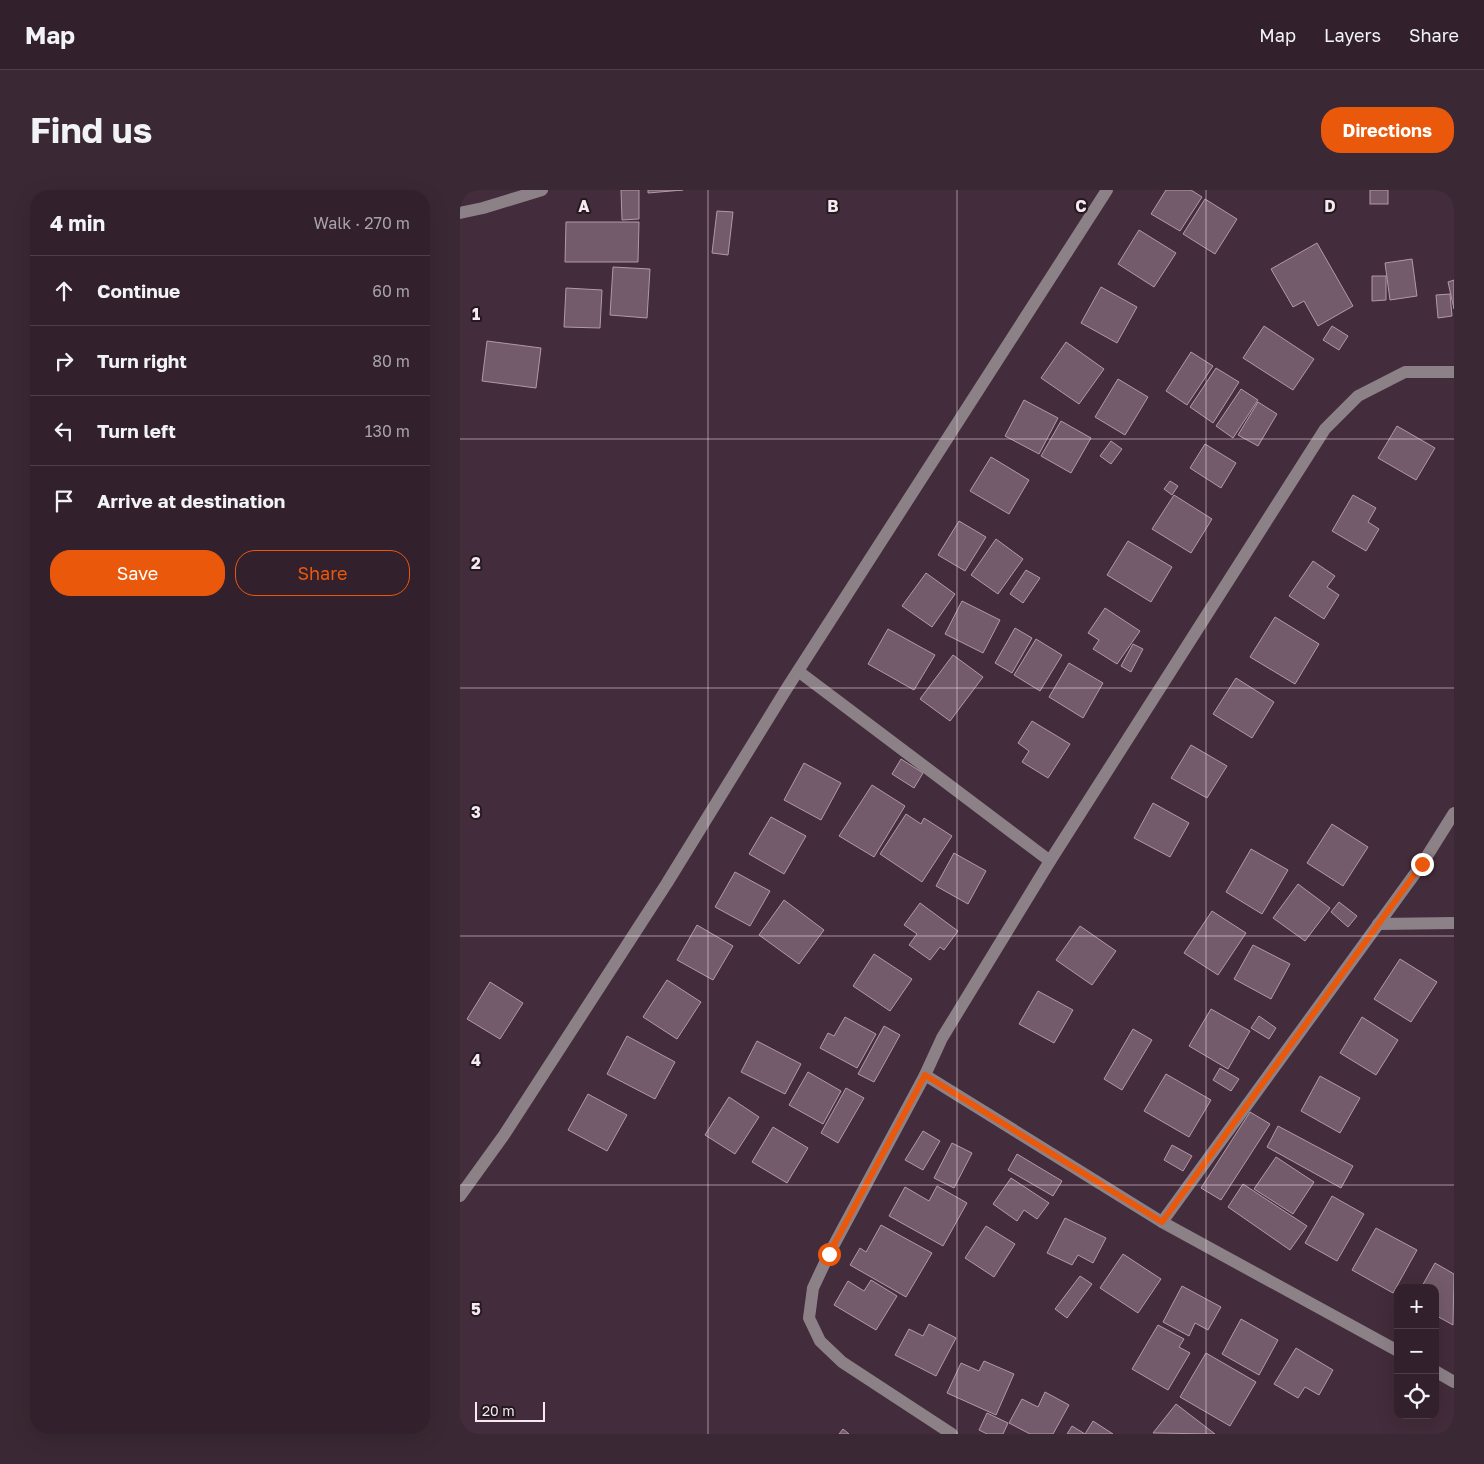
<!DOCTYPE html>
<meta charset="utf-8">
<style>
:root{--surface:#32212c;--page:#3a2934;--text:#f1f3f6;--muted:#a8a3a9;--line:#4d3e48;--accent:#ea580c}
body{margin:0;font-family:"Golos Text",sans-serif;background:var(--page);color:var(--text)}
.controls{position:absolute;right:15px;bottom:15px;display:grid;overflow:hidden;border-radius:10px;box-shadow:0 5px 20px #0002}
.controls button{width:45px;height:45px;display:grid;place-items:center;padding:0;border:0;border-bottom:1px solid var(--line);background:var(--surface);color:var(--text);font:25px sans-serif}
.scale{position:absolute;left:15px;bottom:12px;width:70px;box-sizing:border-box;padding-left:5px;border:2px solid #f7e8f1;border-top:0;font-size:14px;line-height:18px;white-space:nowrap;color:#f7e8f1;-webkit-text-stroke:4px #23191f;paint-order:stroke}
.stop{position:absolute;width:15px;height:15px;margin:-11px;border:4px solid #ea580c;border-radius:50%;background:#fff}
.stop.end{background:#ea580c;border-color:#fff;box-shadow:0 1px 5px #0008}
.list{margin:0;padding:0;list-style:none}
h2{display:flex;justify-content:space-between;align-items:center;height:65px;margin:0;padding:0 20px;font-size:21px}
h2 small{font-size:16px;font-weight:400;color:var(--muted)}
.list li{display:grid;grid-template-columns:32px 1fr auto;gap:15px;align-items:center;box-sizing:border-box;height:70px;padding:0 20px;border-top:1px solid var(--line)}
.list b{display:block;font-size:19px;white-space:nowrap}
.list em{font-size:16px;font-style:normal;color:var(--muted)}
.actions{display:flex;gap:10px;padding:15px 20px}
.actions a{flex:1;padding:11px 0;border:1px solid var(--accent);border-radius:20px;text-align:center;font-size:18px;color:var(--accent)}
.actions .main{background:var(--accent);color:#fff}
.icon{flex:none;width:28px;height:28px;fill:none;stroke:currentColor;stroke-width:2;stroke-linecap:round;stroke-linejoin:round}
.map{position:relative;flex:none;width:994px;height:1244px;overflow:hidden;border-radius:20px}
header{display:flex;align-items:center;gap:30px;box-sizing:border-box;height:70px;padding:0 25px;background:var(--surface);border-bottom:1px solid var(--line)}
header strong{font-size:24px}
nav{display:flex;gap:28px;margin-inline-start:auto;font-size:18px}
.intro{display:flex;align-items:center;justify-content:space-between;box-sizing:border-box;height:120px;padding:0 30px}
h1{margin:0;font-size:35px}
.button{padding:12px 22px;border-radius:20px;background:var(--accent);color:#fff;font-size:18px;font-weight:700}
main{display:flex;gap:30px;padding:0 30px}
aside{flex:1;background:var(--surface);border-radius:20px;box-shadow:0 5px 20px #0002}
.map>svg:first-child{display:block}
</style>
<header>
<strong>Map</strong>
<nav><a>Map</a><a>Layers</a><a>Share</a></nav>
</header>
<div class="intro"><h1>Find us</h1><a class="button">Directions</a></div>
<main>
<aside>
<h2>4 min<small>Walk · 270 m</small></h2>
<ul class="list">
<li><svg class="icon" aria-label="ahead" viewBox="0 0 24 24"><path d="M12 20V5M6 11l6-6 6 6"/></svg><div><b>Continue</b></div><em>60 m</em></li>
<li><svg class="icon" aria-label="right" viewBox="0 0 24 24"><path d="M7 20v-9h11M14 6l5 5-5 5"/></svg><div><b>Turn right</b></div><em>80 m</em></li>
<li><svg class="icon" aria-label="left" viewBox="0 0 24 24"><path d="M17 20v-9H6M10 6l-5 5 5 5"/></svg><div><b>Turn left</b></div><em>130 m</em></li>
<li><svg class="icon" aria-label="arrive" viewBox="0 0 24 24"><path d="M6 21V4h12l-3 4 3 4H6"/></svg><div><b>Arrive at destination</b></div></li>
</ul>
<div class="actions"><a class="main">Save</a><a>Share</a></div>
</aside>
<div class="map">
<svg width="994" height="1244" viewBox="0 0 994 1244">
<rect width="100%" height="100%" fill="#432c3b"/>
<g fill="#745b6b" stroke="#b398a9">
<polygon points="161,0 179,0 179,29 162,30"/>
<polygon points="188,0 223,0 188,3"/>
<polygon points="706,0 731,0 742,7 720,41 691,24"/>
<rect x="910" y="0" width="18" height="14"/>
<polygon points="745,9 777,29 755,64 723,44"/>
<polygon points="257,21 273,22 268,65 252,63"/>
<polygon points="106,32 179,32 178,72 105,72"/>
<polygon points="679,40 716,63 694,97 658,74"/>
<polygon points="857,53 893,116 858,136 844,111 833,117 811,79"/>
<polygon points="952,69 957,106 930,110 925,73"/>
<polygon points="153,77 190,79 187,128 150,125"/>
<polygon points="912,86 926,86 926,110 912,111"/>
<polygon points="994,90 994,119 988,92"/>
<polygon points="641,97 677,117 657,153 621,133"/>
<polygon points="106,98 142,100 140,138 104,137"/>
<polygon points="990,104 992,126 978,128 976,105"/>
<polygon points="804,136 854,169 833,200 783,168"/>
<polygon points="872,136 888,146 879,160 863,150"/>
<polygon points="27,151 81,158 76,198 22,191"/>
<polygon points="606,152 644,179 619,214 581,188"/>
<polygon points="731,162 753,176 727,215 706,201"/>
<polygon points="756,178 779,192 753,233 730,217"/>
<polygon points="658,189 688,207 665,245 635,227"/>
<polygon points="781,199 798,210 773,248 756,236"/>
<polygon points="564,210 598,228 579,264 545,246"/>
<polygon points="798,212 817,224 798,256 778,245"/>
<polygon points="601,231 631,248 611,283 581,266"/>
<polygon points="937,236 975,258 956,290 918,268"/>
<polygon points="651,251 662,259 651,274 640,266"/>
<polygon points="745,254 776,273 761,298 730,278"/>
<polygon points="531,267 569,290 549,324 510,301"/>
<polygon points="710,291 718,296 712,305 704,299"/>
<polygon points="714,305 752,329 731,363 692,339"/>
<polygon points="893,305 916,318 908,332 919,339 906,361 872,341"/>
<polygon points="499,331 526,347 505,381 478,365"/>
<polygon points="536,349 563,369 538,404 511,385"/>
<polygon points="668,351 712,377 691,412 647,385"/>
<polygon points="853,371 875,386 867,397 879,405 864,429 829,406"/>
<polygon points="566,380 580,388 563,413 550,404"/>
<polygon points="466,383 495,404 472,437 442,416"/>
<polygon points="502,411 540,430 523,463 485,444"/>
<polygon points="645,418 680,441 657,474 633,459 639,450 628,443"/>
<polygon points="815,427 859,454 835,494 790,467"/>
<polygon points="555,438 572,448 552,483 535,473"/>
<polygon points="428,439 475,465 454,500 408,474"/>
<polygon points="576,449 602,465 580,501 554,485"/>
<polygon points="673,454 683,459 671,482 661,476"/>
<polygon points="493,465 523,487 490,531 460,509"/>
<polygon points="609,473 643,493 623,528 589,507"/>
<polygon points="776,488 814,512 792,548 753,524"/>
<polygon points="572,531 610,554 588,588 562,572 569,561 558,553"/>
<polygon points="731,555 767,576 747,608 711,588"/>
<polygon points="441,569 463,583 454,598 432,584"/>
<polygon points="344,573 381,593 361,630 324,610"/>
<polygon points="412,595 445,616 414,667 379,646"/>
<polygon points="693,613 729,633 710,667 674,648"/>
<polygon points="446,624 461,634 464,628 492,646 462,692 420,664"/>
<polygon points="311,627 346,646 324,684 289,664"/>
<polygon points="872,634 908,657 883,696 847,673"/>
<polygon points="791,659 828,680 802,724 766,702"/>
<polygon points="494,663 526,681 508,714 476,696"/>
<polygon points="275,682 310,701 290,736 255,717"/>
<polygon points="838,694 870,718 845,751 813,728"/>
<polygon points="324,710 364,740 339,774 299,745"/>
<polygon points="879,712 897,726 888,737 871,722"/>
<polygon points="460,713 498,741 484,760 480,757 470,770 449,755 457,744 444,735"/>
<polygon points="752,721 786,743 758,785 724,763"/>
<polygon points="237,735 273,756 253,790 217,770"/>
<polygon points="620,736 656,761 632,795 596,770"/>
<polygon points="793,755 830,774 811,809 774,789"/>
<polygon points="414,764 452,789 430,821 393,796"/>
<polygon points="940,769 977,792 951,832 914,809"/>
<polygon points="207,790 241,812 217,849 183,827"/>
<polygon points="30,792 63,813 40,849 7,829"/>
<polygon points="578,801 613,820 594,853 559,834"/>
<polygon points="751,819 790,841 768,879 729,856"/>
<polygon points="799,826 816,838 809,849 791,838"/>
<polygon points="385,827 416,844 397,878 360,858 368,843 374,846"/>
<polygon points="902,827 938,850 916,885 880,863"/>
<polygon points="424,836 440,845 414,892 398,884"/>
<polygon points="673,839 692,850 662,900 644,889"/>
<polygon points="167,846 215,872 195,909 147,884"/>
<polygon points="297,851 341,874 325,904 281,882"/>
<polygon points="760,878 779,889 771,901 753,890"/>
<polygon points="348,882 381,901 363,934 329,915"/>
<polygon points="706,884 751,910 729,947 684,921"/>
<polygon points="860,886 900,908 880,943 841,921"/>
<polygon points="386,898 404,908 378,953 361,943"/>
<polygon points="128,904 167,925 147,961 108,940"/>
<polygon points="269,907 299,927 275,964 245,945"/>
<polygon points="790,922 810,934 761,1010 741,998"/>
<polygon points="818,936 893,976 881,998 807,957"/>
<polygon points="313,937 348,958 327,993 292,972"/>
<polygon points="463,941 480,951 463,980 445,970"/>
<polygon points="492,953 512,963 494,998 474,988"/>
<polygon points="712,955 732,966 723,981 704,970"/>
<polygon points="557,964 602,991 593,1006 548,980"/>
<polygon points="816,967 854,992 833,1024 794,999"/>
<polygon points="551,988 589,1013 577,1029 564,1020 557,1031 533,1014"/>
<polygon points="783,994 847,1036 830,1060 768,1017"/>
<polygon points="477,996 507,1013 483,1056 429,1026 445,997 469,1011"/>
<polygon points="872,1006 904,1024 877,1071 845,1053"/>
<polygon points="605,1028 646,1048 633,1073 618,1065 612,1075 587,1063"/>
<polygon points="421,1035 472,1063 446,1107 390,1075 400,1058 406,1062"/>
<polygon points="526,1036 555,1054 534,1087 505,1068"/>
<polygon points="916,1038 957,1060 933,1103 892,1080"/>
<polygon points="663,1064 701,1089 678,1123 640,1098"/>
<polygon points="975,1073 994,1084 993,1135 975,1125 975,1098 961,1098"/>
<polygon points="620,1086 632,1094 607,1128 595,1119"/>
<polygon points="411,1090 437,1106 416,1140 374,1115 388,1091 404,1101"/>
<polygon points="722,1096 761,1117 748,1140 735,1133 729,1146 703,1132"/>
<polygon points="781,1129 818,1150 799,1185 762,1164"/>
<polygon points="469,1134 496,1148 476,1186 435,1165 449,1139 463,1146"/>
<polygon points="698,1135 724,1149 719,1157 730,1163 708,1200 672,1179"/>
<polygon points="836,1158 873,1180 859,1205 845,1197 838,1208 814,1194"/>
<polygon points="746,1163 796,1192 770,1236 720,1207"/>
<polygon points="524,1171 554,1184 536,1225 487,1203 501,1173 519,1181"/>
<polygon points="585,1202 609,1215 593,1244 570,1244 549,1233 562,1209 578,1217"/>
<polygon points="716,1214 755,1244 693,1243"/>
<polygon points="527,1223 548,1233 543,1244 527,1244 519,1240"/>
<polygon points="633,1231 653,1244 625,1244"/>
<polygon points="612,1236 625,1244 607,1244"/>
<polygon points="383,1239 389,1244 379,1244"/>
</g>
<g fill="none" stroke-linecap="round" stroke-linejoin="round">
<g stroke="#8d8188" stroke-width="12">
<polyline points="0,23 23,18 82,0"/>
<polyline points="338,481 590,671"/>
<polyline points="918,734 994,733"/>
<polyline points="465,885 702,1032 938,1161"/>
<polyline points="0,1006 44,945 207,693 327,498 647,0"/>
<polyline points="702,1032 962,674 994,623"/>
<polyline points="975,1181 994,1192"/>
<polyline points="492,1244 382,1172 360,1151 349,1128 353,1098 369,1064 465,885 482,848 590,671 865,239 898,206 945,182 994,182"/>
</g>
</g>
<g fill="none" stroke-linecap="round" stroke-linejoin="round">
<polyline stroke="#ea580c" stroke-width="6" points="369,1064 465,885 702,1032 962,674"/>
</g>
<path fill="none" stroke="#f7e8f1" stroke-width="1" stroke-opacity="0.55" d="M248 0V1244M497 0V1244M746 0V1244M0 249H994M0 498H994M0 746H994M0 995H994"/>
<g font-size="16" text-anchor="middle" font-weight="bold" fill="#f7e8f1" stroke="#23191f" stroke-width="4" stroke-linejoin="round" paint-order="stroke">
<text x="124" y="22">A</text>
<text x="373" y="22">B</text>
<text x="621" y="22">C</text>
<text x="870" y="22">D</text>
<text x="16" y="130">1</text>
<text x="16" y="379">2</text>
<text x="16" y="628">3</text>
<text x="16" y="876">4</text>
<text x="16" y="1125">5</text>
</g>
</svg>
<div class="controls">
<button>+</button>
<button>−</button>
<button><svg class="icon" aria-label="locate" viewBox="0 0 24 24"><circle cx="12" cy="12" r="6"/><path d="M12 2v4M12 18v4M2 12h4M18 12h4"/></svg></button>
</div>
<div class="scale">20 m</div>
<div class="stop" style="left:369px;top:1064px"></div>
<div class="stop end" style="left:962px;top:674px"></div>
</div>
</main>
